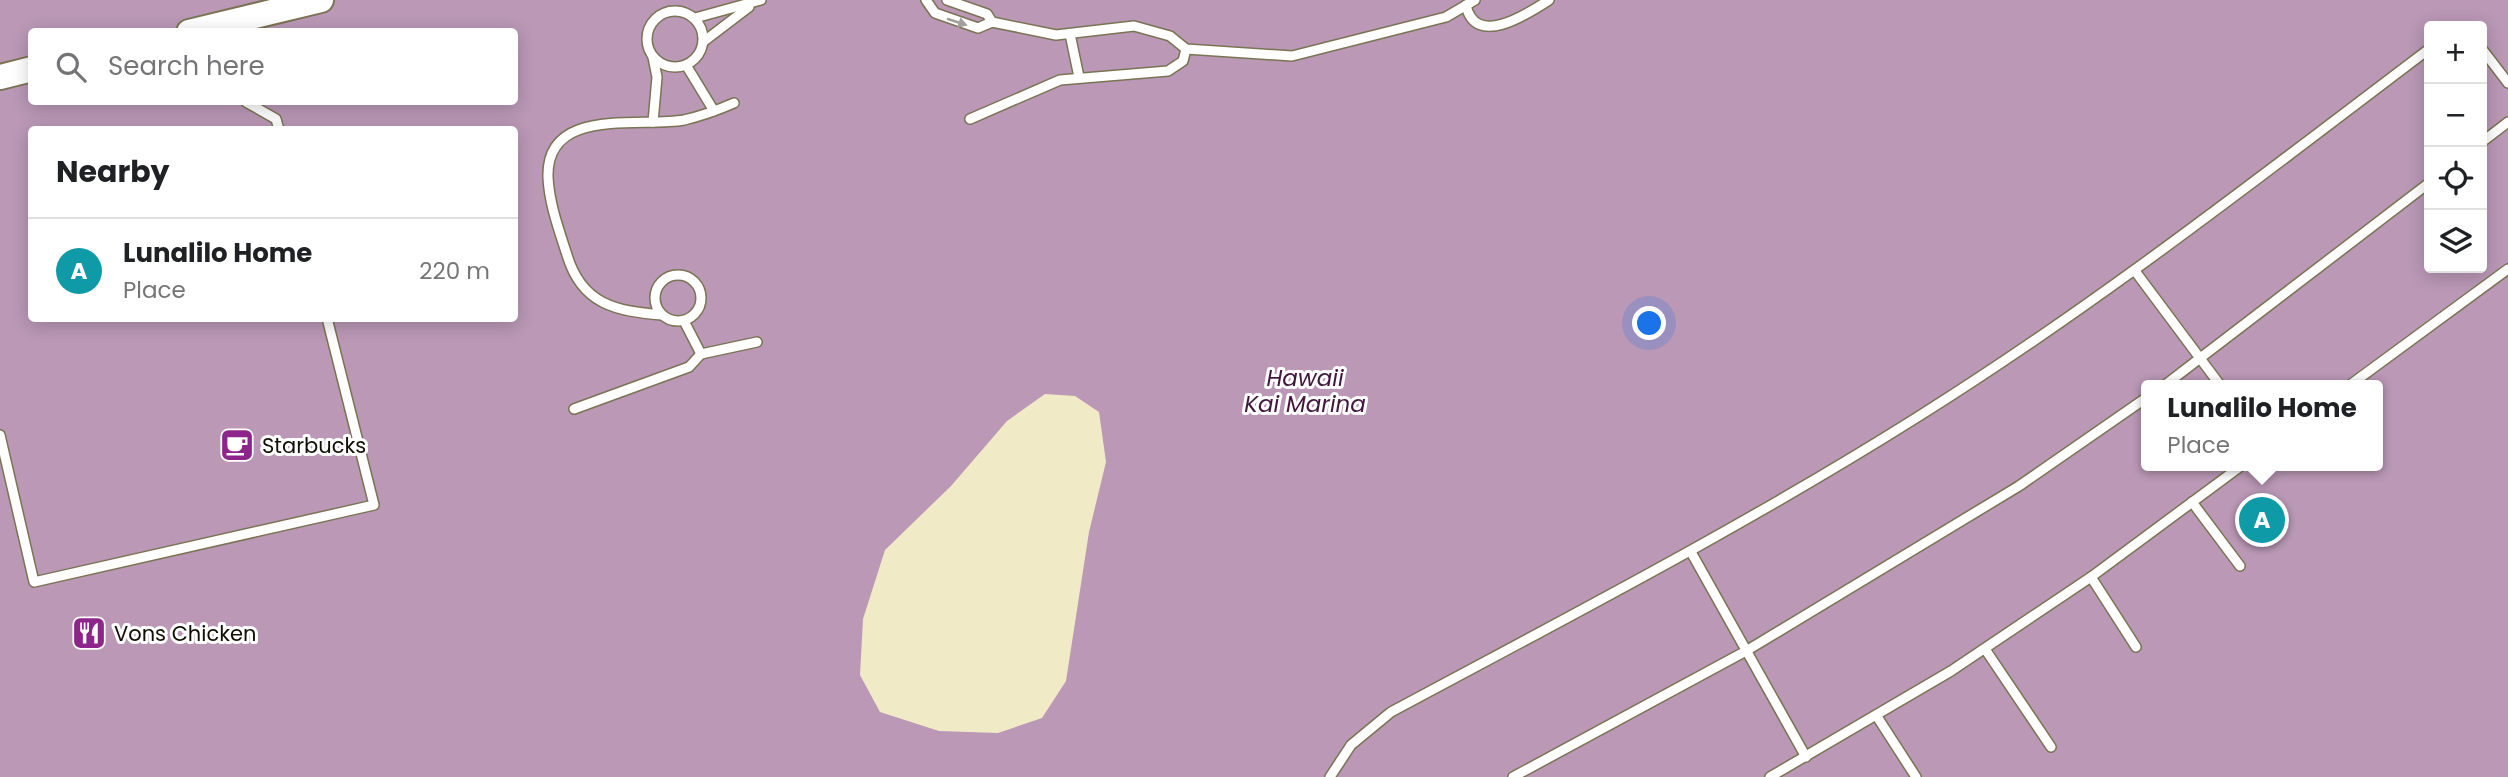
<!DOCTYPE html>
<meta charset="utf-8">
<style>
:root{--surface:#fff;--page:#f2f2f2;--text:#202124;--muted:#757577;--line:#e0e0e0;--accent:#d93025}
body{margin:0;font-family:Poppins,sans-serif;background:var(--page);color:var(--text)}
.controls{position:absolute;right:21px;top:21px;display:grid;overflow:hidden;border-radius:7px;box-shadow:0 4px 18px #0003}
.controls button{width:63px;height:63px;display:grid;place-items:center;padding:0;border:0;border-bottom:2px solid var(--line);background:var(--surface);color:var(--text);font:35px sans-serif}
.you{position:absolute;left:1650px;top:324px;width:24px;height:24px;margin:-18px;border:5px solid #fff;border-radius:50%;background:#1a73e8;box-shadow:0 0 0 10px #1a73e833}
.badge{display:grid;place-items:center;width:46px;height:46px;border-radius:50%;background:var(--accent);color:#fff;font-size:23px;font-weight:700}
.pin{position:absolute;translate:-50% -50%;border:4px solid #fff;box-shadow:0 2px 7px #0006}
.popup{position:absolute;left:2141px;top:380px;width:242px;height:91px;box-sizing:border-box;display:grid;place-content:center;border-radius:7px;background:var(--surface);filter:drop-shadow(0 2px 5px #0005);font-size:23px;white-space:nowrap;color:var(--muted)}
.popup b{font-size:26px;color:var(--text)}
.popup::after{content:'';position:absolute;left:50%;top:100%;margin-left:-14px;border:14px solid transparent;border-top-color:var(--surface)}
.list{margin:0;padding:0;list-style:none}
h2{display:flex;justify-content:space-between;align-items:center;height:91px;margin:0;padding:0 28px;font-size:30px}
h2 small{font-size:23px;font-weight:400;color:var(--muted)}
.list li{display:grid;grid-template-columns:46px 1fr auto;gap:21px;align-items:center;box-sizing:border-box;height:105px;padding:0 28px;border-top:2px solid var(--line)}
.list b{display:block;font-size:26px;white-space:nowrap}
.list p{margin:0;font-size:23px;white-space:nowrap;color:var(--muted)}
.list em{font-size:23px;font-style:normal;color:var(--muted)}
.icon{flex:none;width:38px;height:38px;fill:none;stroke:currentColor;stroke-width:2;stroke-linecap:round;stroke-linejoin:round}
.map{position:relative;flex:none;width:2508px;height:777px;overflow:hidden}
.search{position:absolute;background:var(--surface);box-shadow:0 4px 18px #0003;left:28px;top:28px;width:490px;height:77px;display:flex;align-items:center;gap:18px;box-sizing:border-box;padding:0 24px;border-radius:7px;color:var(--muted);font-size:26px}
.panel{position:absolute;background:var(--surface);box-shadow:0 4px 18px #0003;left:28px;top:126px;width:490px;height:196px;border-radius:7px}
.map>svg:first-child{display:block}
</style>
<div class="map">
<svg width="2508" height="777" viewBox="0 0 2508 777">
<rect width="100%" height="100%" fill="#f1eac7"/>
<path fill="#ba98b6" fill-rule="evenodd" d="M0 0H2508V777H0ZM2429 26H2482V268H2429ZM32 32H514V102H32ZM32 130H514V318H32ZM2146 385H2378V466H2146ZM1045 394 1075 396 1099 412 1106 462 1089 532 1066 681 1042 718 998 733 939 731 880 712 860 675 863 619 885 550 951 486 1007 421Z"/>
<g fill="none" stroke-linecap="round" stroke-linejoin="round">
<g stroke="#7a7454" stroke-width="12">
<g id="lane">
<polyline points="926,0 935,13 978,28 992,22 1056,35 1134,26 1170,36 1186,49 1292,56 1446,17 1475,0"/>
<polyline points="947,0 987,14 992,22"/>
<path d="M1466 5C1475 49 1529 13 1549 0"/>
<circle cx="675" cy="39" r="28"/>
<polyline points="695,18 761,0"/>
<polyline points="1070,34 1079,77"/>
<polyline points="703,42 749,7"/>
<polyline points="2482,49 2508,83"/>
<polyline points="686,65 714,111"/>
<polyline points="246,102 276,119 279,130"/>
<polyline points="970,119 1060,80 1168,71 1183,61 1186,49"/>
<polyline points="653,122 657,77 653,57"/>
<polyline points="2482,142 2508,122"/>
<polyline points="2135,271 2220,385"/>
<circle cx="678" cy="298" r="23"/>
<path d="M662 315C616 311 582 305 567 255 559 230 549 203 548 177 546 106 640 128 684 120 701 116 718 110 734 103"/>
<polyline points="684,321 701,354 757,342"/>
<polyline points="2165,385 2429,183"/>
<polyline points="2350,385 2508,269"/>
<polyline points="574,409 689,367 701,354"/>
<polyline points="0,435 34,582 374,505 327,318"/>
<polyline points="2192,502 2240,566"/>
<polyline points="1691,552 1806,757"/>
<polyline points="2091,577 2136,647"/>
<polyline points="1985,649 2051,747"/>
<polyline points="1876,715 1916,777"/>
<path d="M1330 777 1351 745 1391 712C1568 617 1746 525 1916 418 2095 306 2261 176 2429 49"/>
<polyline points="1513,777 1746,651 2019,486 2146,398"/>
<polyline points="1770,777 1951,671 2091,577 2241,466"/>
</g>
</g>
<g stroke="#7a7454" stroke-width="28">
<g id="secondary">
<polyline points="189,32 321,0"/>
<polyline points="0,77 32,69"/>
</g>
</g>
<use href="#lane" stroke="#fff" stroke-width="9"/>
<use href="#secondary" stroke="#fff" stroke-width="24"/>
</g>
<defs><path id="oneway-solid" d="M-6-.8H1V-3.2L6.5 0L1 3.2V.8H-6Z" transform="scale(1.75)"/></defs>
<use fill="#a09f9b" href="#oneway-solid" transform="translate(957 22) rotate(18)"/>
<defs>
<g id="cafe-square" transform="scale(1.75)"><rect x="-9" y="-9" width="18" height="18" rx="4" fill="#8e258a" stroke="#fff"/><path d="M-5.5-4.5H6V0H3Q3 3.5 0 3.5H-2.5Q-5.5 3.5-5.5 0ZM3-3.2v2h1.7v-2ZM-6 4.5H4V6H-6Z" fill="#fff"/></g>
<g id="restaurant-square" transform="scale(1.75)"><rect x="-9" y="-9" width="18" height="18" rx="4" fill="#8e258a" stroke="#fff"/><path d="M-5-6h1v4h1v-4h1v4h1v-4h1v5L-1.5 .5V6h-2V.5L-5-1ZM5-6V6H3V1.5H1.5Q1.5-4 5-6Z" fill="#fff"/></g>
</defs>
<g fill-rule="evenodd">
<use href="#cafe-square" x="237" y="445"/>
<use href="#restaurant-square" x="89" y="633"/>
</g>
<g text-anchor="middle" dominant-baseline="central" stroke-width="6" stroke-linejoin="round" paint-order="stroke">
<g font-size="21" fill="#110f04" stroke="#fff" text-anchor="start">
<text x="262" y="445">Starbucks</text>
<text x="114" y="633">Vons Chicken</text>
</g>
<g font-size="23" font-style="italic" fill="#41173e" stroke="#fff">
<text x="1305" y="378">Hawaii<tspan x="1305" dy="26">Kai Marina</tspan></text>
</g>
</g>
</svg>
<div class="controls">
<button>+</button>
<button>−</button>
<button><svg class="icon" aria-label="locate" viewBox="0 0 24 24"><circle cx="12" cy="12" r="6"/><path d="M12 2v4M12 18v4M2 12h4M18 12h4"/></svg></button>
<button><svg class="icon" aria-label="layers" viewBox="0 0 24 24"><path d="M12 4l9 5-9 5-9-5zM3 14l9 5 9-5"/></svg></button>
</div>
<div class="you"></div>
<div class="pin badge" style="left:2262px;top:520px;background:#0f9aa8">A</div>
<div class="popup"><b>Lunalilo Home</b>Place</div>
<div class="search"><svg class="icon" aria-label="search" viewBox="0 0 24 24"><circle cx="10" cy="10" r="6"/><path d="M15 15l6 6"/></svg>Search here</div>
<section class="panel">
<h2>Nearby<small></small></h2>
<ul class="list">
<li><span class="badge" style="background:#0f9aa8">A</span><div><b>Lunalilo Home</b><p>Place</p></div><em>220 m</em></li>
</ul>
</section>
</div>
